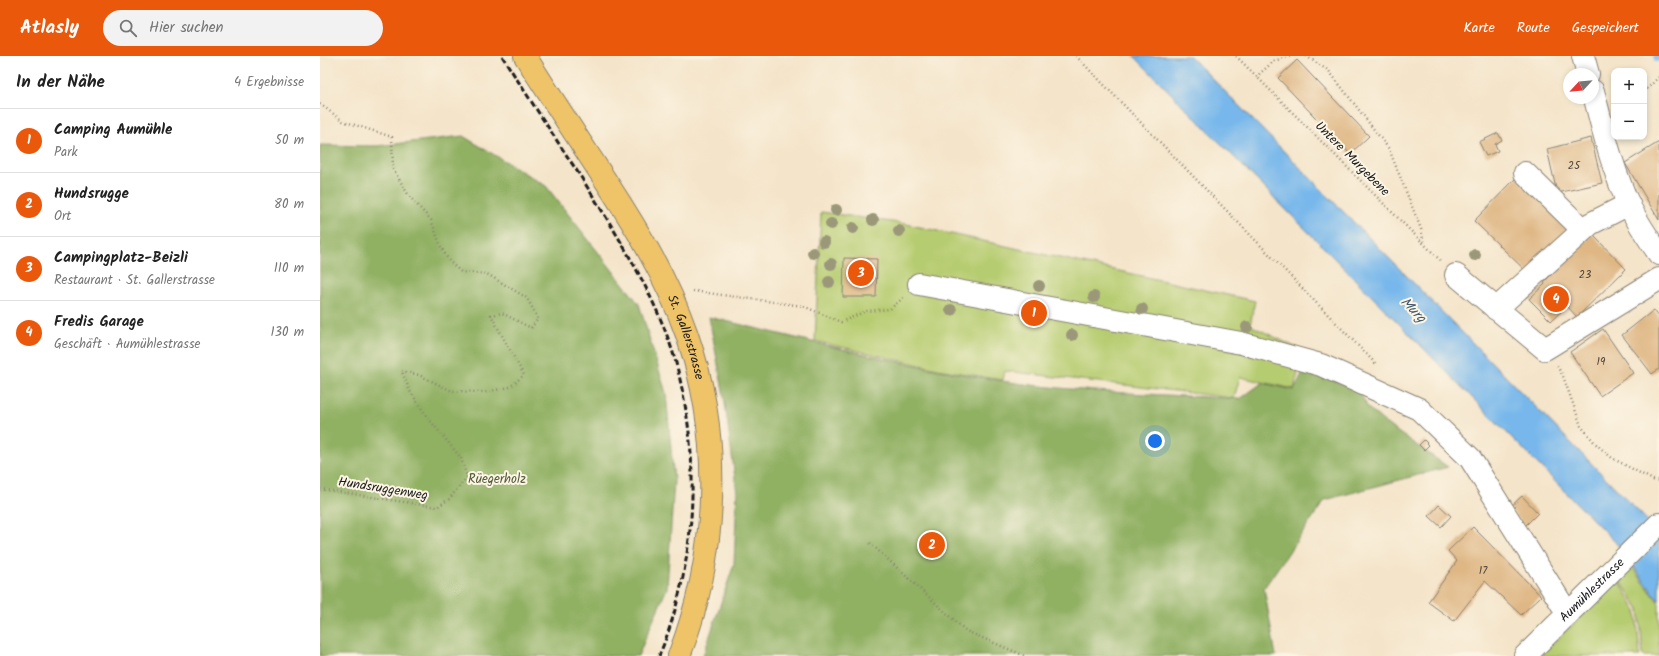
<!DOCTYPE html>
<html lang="de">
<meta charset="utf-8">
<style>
:root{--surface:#fff;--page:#f2f2f2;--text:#222;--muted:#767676;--line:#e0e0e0;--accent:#ea580c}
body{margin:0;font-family:Kalam,sans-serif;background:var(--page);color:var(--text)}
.controls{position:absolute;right:12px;top:12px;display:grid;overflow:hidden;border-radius:8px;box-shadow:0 2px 6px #0003}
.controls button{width:36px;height:36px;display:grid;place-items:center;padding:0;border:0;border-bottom:1px solid var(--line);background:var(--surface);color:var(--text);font:20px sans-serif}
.compass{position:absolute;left:1243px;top:12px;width:36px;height:36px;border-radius:50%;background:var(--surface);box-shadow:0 2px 6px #0003;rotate:244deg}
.you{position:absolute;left:835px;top:385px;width:14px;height:14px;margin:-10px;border:3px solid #fff;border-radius:50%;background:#1a73e8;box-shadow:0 0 0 6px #1a73e833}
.badge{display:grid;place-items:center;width:26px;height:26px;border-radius:50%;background:var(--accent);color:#fff;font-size:13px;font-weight:700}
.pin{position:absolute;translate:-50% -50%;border:2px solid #fff;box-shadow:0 1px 4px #0006}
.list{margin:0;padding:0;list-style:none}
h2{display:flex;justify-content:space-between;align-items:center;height:52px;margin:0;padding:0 16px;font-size:17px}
h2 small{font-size:13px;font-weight:400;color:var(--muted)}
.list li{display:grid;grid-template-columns:26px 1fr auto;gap:12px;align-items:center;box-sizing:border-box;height:64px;padding:0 16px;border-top:1px solid var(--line)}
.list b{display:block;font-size:15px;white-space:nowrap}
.list p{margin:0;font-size:13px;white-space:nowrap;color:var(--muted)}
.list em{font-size:13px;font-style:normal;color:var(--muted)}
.icon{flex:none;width:22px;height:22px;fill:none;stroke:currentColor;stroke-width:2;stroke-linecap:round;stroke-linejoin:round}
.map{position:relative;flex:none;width:1339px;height:600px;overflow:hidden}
header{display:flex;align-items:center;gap:24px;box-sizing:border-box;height:56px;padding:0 20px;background:var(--accent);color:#fff}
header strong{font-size:19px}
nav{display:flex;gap:22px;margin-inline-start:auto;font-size:14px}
.search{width:280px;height:36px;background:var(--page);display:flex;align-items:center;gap:10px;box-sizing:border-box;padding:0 14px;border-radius:22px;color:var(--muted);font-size:15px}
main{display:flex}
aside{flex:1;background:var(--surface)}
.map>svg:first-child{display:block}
</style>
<header>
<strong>Atlasly</strong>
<div class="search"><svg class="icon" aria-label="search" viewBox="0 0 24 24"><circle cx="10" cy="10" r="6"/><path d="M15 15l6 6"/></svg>Hier suchen</div>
<nav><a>Karte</a><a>Route</a><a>Gespeichert</a></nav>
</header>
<main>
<aside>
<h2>In der Nähe<small>4 Ergebnisse</small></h2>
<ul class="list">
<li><span class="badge">1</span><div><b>Camping Aumühle</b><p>Park</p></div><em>50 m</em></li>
<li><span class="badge">2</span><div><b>Hundsrugge</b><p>Ort</p></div><em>80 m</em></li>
<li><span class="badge">3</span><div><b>Campingplatz-Beizli</b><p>Restaurant · St. Gallerstrasse</p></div><em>110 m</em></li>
<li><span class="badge">4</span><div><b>Fredis Garage</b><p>Geschäft · Aumühlestrasse</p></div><em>130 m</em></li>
</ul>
</aside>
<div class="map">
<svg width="1339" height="600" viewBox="0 0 1339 600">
<rect width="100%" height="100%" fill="#fcf5e5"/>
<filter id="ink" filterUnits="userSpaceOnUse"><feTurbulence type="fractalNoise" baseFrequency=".025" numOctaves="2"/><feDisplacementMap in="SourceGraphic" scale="8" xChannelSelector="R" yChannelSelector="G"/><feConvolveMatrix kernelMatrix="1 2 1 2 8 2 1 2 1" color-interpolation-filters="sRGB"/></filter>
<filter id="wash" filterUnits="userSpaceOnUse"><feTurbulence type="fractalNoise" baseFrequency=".012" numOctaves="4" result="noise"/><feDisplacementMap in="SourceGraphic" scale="16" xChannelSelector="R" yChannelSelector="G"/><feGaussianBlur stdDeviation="0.9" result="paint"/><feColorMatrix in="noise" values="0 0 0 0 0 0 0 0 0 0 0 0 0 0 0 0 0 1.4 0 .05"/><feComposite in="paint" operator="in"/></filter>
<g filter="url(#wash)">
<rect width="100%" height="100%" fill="#f4e4c9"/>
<g fill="#b6cc70" stroke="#697446">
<polygon points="501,156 586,168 935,245 930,269 983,295 974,333 920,321 914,342 685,315 683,324 618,313 495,285"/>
<polygon points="1312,511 1339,547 1339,600 1323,600 1319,553 1300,524"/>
<polygon points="1299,524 1316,555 1320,600 1220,600"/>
</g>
<g fill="#90b062" stroke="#56663f">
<polygon points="143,80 226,130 319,248 346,337 354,425 347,532 318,600 0,600 0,89 57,90"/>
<path d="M389 261C486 284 583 310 682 325 761 337 841 338 920 343L942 327 974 334 984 314 1038 333 1048 352 1069 370 1128 411 1005 444 944 532 956 600H383L414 508 417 437 404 340Z"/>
</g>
<polygon fill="#77b7eb" stroke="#4a6a84" points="814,0 870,0 1325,462 1339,480 1339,545 1296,487"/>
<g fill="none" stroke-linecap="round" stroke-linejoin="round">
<polyline stroke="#77b7eb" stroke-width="6" points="1336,0 1337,3"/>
</g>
<g id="blocks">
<g fill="#dfb785">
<polygon points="977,4 1049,80 1030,98 958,22"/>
<polygon points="1178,77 1182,84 1175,88 1178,95 1166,100 1159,86"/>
<polygon points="1271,82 1282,127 1237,137 1227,93"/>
<polygon points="1339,86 1339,164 1305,107"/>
<polygon points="1197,121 1252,175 1209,218 1154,165"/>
<polygon points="1272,178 1306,213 1257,261 1247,250 1231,265 1209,243 1225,228 1224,226"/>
<polygon points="524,202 557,203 556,241 523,241"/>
<polygon points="1334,254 1339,261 1339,313 1332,318 1302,279"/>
<polygon points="1283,273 1313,317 1280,340 1250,296"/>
<polygon points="1104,384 1109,389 1104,394 1099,389"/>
<polygon points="1202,440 1218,457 1205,470 1189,452"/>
<polygon points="1119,449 1131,460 1121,471 1109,460"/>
<polygon points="1153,471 1221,540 1201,559 1165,525 1134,565 1108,546 1137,505 1128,495"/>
</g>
</g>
</g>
<g filter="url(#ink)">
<use href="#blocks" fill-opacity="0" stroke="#888072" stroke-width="1"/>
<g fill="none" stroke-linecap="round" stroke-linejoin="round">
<g stroke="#888072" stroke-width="24">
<g id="minor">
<polyline points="1263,0 1268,18"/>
<path d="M1273 35C1283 73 1292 113 1309 149 1317 166 1328 182 1339 198"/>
<polyline points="1205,117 1263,174"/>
<polyline points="1136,219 1225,293 1339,223"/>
<polyline points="599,228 921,287 1001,309 1099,353 1150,402 1248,558"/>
<polyline points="1176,253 1270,168 1309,148"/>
<path id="s1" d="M1205 600 1339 468"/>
</g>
</g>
<g stroke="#888072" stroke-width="24">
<g id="major">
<path id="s2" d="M205 0C228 37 252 73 276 110 311 163 346 218 367 279 403 382 398 499 359 600"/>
</g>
</g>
<g stroke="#888072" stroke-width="2.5" stroke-dasharray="1 3" stroke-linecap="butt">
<polyline points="756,0 1057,309"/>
<polyline points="916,0 1120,204"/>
<polyline points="986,0 1009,15 1069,93 1101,173 1104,188"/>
<polyline points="936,21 954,5 970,0"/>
<polyline points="1324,36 1339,21"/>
<polyline points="0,48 23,65 72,81 73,113 89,140 111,164 121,191 129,205 141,216 167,218 207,242 218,263 211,272 182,257 171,259 185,285 204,319 190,331 166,336 132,335 99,319 82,315"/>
<polyline points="373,235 483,250 521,266 546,255 570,253 583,242"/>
<polyline points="1237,310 1243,320 1261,370 1275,387 1292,402 1333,424 1339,425"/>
<polyline points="0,433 117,451 129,443 147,421 141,402 108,362 90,335 82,316"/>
<polyline points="550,487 646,575 705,600"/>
</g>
<use href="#minor" stroke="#fff" stroke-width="22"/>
<use href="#major" stroke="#efc469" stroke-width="22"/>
<path stroke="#1c1c1c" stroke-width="3" stroke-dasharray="6 3" stroke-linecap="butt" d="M182 0C207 39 233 79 259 118 295 175 338 242 356 307 371 365 376 424 369 483 364 523 355 562 339 600"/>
</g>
<g fill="#9b987a">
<circle cx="516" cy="154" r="6"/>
<circle cx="553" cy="164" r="6"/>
<circle cx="511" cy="168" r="6"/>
<circle cx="533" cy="172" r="6"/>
<circle cx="579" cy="175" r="6"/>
<circle cx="504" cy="186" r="6"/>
<circle cx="493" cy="197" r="6"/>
<circle cx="1155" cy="199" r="6"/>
<circle cx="511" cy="208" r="6"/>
<circle cx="509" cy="226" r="6"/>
<circle cx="719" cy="230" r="6"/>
<circle cx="774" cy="241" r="6"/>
<circle cx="822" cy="253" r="6"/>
<circle cx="631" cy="254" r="6"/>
<circle cx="927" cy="271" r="6"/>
<circle cx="752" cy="279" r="6"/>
</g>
</g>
<g text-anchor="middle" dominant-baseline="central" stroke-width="4" stroke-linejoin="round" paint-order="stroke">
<g font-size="11" fill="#4d4336">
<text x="1254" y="110">25</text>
<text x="1265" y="219">23</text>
<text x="1281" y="306">19</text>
<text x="1163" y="515">17</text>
</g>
<g font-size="13" fill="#1c1c1c" stroke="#fcf5e5">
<text transform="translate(1032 103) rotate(45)">Untere Murgebene</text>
<text stroke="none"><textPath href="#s2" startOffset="325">St. Gallerstrasse</textPath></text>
<text transform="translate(63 433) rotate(9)">Hundsruggenweg</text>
<text stroke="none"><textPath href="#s1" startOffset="94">Aumühlestrasse</textPath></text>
</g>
<g font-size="13" fill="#525a39" stroke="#fcf5e5">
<text x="177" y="423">Rüegerholz</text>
</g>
<g font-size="14" font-style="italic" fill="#405a6f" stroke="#fcf5e5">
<text transform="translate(1093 254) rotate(45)">Murg</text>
</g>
</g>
</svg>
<div class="controls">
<button>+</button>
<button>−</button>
</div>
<svg class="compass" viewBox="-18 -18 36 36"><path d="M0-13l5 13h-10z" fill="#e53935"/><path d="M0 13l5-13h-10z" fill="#767676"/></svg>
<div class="you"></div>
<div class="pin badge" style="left:714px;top:257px">1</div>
<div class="pin badge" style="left:612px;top:489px">2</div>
<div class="pin badge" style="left:541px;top:217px">3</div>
<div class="pin badge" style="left:1236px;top:243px">4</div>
</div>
</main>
